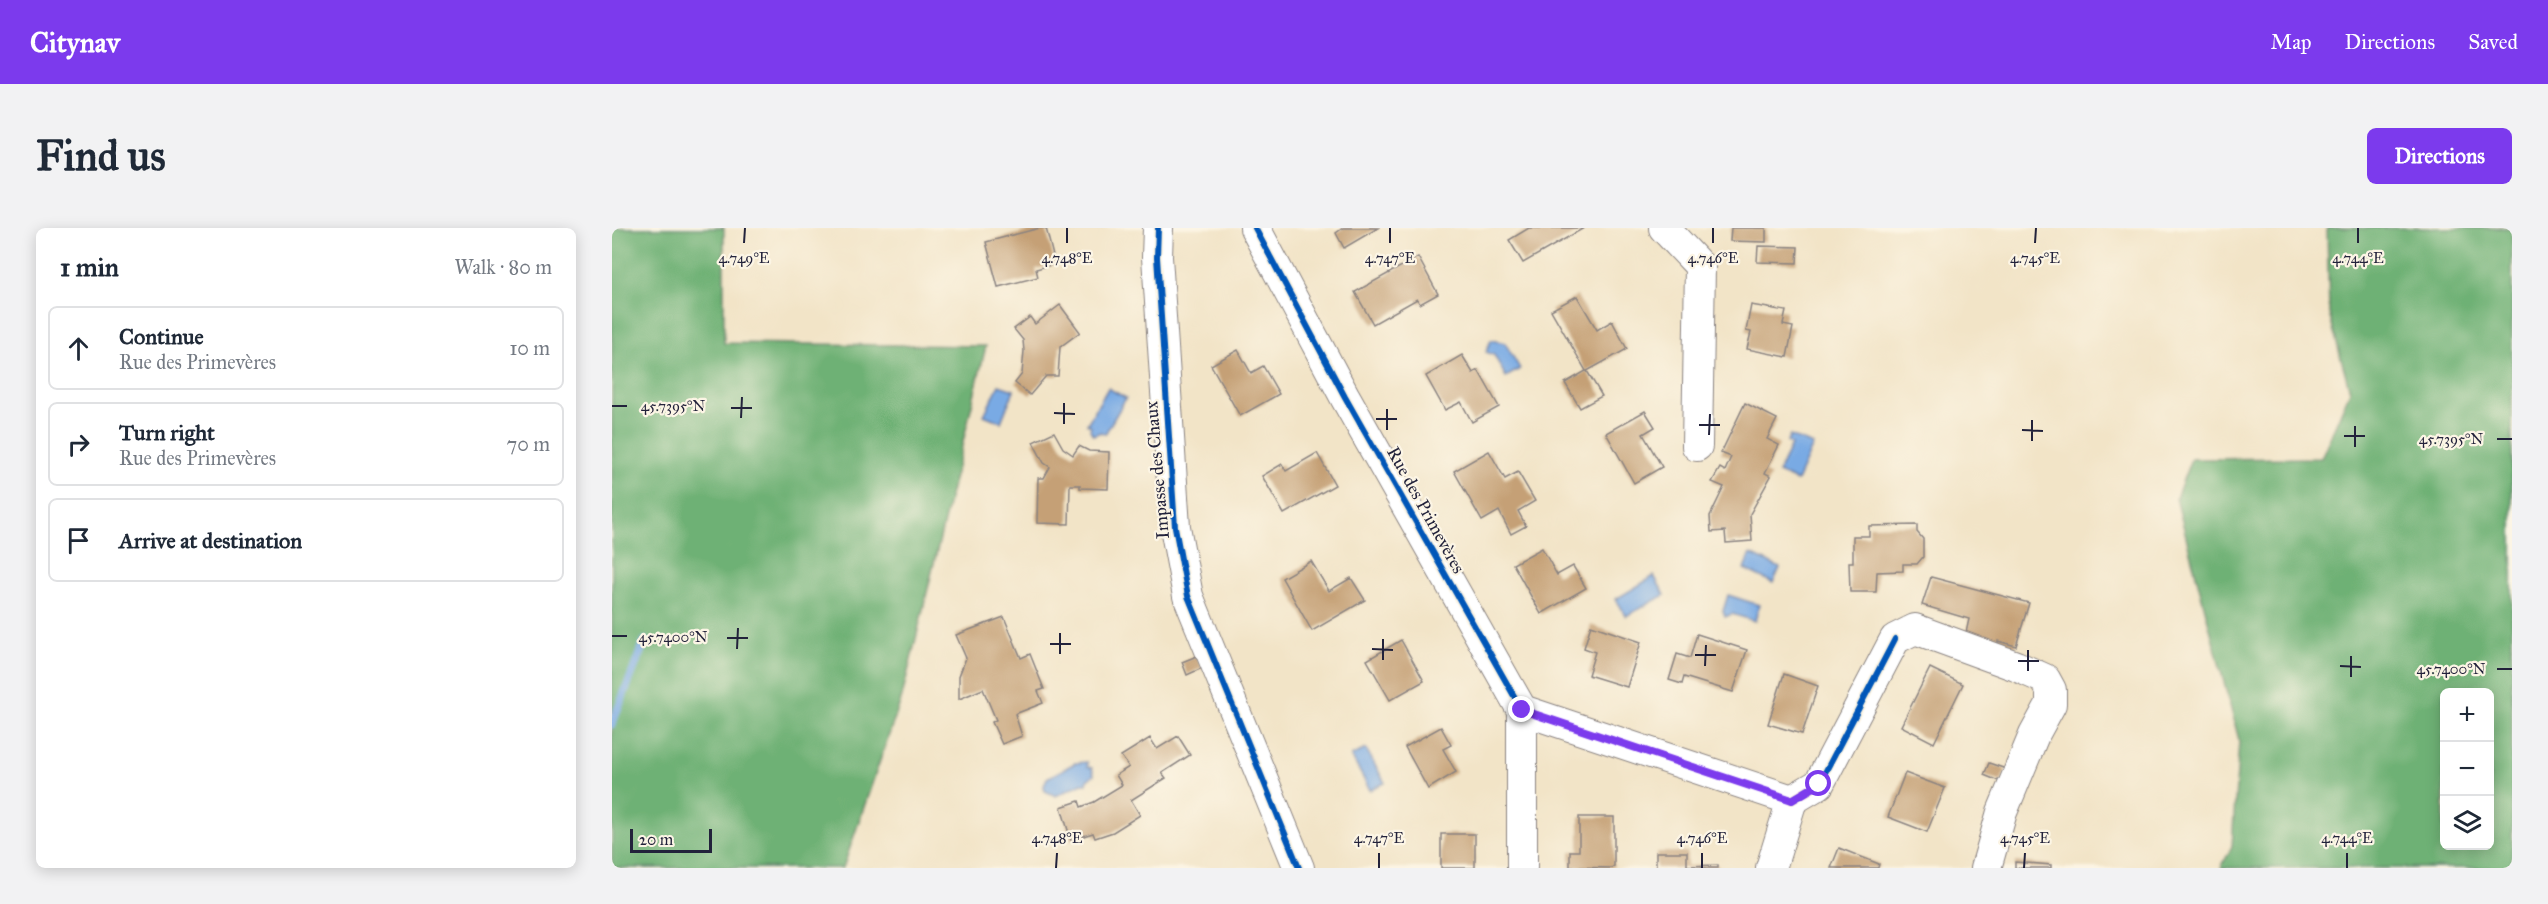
<!DOCTYPE html>
<meta charset="utf-8">
<style>
:root{--surface:#fff;--page:#f2f2f3;--text:#1f2937;--muted:#747a83;--line:#e0e1e3;--accent:#7c3aed}
body{margin:0;font-family:"IM FELL Great Primer",serif;background:var(--page);color:var(--text)}
.controls{position:absolute;right:18px;bottom:18px;display:grid;overflow:hidden;border-radius:9px;box-shadow:0 3px 15px #0003}
.controls button{width:54px;height:54px;display:grid;place-items:center;padding:0;border:0;border-bottom:2px solid var(--line);background:var(--surface);color:var(--text);font:30px sans-serif}
.scale{position:absolute;left:18px;bottom:15px;width:82px;box-sizing:border-box;padding-left:6px;border:3px solid #22223b;border-top:0;font-size:16px;line-height:21px;white-space:nowrap;color:#22223b;-webkit-text-stroke:4px #fcf5e5;paint-order:stroke}
.stop{position:absolute;width:18px;height:18px;margin:-14px;border:4px solid #7c3aed;border-radius:50%;background:#fff}
.stop.end{background:#7c3aed;border-color:#fff;box-shadow:0 2px 6px #0008}
.list{margin:0;padding:0;list-style:none}
h2{display:flex;justify-content:space-between;align-items:center;height:78px;margin:0;padding:0 24px;font-size:26px}
h2 small{font-size:20px;font-weight:400;color:var(--muted)}
.list li{display:grid;grid-template-columns:39px 1fr auto;gap:18px;align-items:center;box-sizing:border-box;height:84px;margin:0 12px 12px;padding:0 12px;border:2px solid var(--line);border-radius:9px}
.list b{display:block;font-size:22px;white-space:nowrap}
.list p{margin:0;font-size:20px;white-space:nowrap;color:var(--muted)}
.list em{font-size:20px;font-style:normal;color:var(--muted)}
.icon{flex:none;width:33px;height:33px;fill:none;stroke:currentColor;stroke-width:2;stroke-linecap:round;stroke-linejoin:round}
.map{position:relative;flex:none;width:1900px;height:640px;overflow:hidden;border-radius:9px}
header{display:flex;align-items:center;gap:36px;box-sizing:border-box;height:84px;padding:0 30px;background:var(--accent);color:#fff}
header strong{font-size:28px}
nav{display:flex;gap:33px;margin-inline-start:auto;font-size:21px}
.intro{display:flex;align-items:center;justify-content:space-between;box-sizing:border-box;height:144px;padding:0 36px}
h1{margin:0;font-size:42px}
.button{padding:15px 27px;border-radius:9px;background:var(--accent);color:#fff;font-size:21px;font-weight:700}
main{display:flex;gap:36px;padding:0 36px}
aside{flex:1;background:var(--surface);border-radius:9px;box-shadow:0 3px 15px #0003}
.map>svg:first-child{display:block}
</style>
<header>
<strong>Citynav</strong>
<nav><a>Map</a><a>Directions</a><a>Saved</a></nav>
</header>
<div class="intro"><h1>Find us</h1><a class="button">Directions</a></div>
<main>
<aside>
<h2>1 min<small>Walk · 80 m</small></h2>
<ul class="list">
<li><svg class="icon" aria-label="ahead" viewBox="0 0 24 24"><path d="M12 20V5M6 11l6-6 6 6"/></svg><div><b>Continue</b><p>Rue des Primevères</p></div><em>10 m</em></li>
<li><svg class="icon" aria-label="right" viewBox="0 0 24 24"><path d="M7 20v-9h11M14 6l5 5-5 5"/></svg><div><b>Turn right</b><p>Rue des Primevères</p></div><em>70 m</em></li>
<li><svg class="icon" aria-label="arrive" viewBox="0 0 24 24"><path d="M6 21V4h12l-3 4 3 4H6"/></svg><div><b>Arrive at destination</b></div></li>
</ul>
</aside>
<div class="map">
<svg width="1900" height="640" viewBox="0 0 1900 640">
<rect width="100%" height="100%" fill="#fcf5e5"/>
<filter id="ink" filterUnits="userSpaceOnUse"><feTurbulence type="fractalNoise" baseFrequency=".0167" numOctaves="2"/><feDisplacementMap in="SourceGraphic" scale="12" xChannelSelector="R" yChannelSelector="G"/><feConvolveMatrix kernelMatrix="1 2 1 2 8 2 1 2 1" color-interpolation-filters="sRGB"/></filter>
<filter id="wash" filterUnits="userSpaceOnUse"><feTurbulence type="fractalNoise" baseFrequency=".008" numOctaves="4" result="noise"/><feDisplacementMap in="SourceGraphic" scale="24" xChannelSelector="R" yChannelSelector="G"/><feGaussianBlur stdDeviation="1.35" result="paint"/><feColorMatrix in="noise" values="0 0 0 0 0 0 0 0 0 0 0 0 0 0 0 0 0 1.4 0 .05"/><feComposite in="paint" operator="in"/></filter>
<g filter="url(#wash)">
<rect width="100%" height="100%" fill="#f2e4c7"/>
<g fill="#6eb174" stroke="#486a58" stroke-width="1.5" fill-rule="evenodd">
<polygon points="0,0 112,0 112,115 374,118 290,469 231,640 0,640"/>
<path d="M1715 0H1900V640H1609L1620 618 1627 512 1564 270 1579 231 1709 230 1738 163 1717 86ZM1878 464V618H1832V464Z"/>
</g>
<g fill="#79aae4" stroke="#4e6690" stroke-width="1.5">
<polygon points="879,112 893,115 908,141 894,149 882,127 874,124"/>
<polygon points="387,157 402,162 389,194 372,187"/>
<polygon points="496,160 514,170 493,206 489,204 481,207 478,202 479,198 475,196"/>
<polygon points="1178,208 1201,217 1185,253 1166,245 1179,217 1175,214"/>
<polygon points="1139,326 1168,340 1161,355 1132,341"/>
<polygon points="1042,348 1053,367 1014,388 1004,371"/>
<polygon points="1116,367 1147,377 1143,393 1120,386 1113,389 1111,383"/>
<polygon points="754,521 773,555 758,562 739,528"/>
<polygon points="475,534 475,539 480,540 482,547 475,552 475,556 470,555 444,568 433,563 432,558 435,550 463,535"/>
</g>
<g fill="none" stroke-linecap="round" stroke-linejoin="round">
<polyline stroke="#79aae4" stroke-width="8" points="0,496 33,413"/>
</g>
<g id="blocks">
<g fill="#c5a076">
<polygon points="428,0 434,0 443,36 424,41 426,49 386,59 374,14"/>
<polygon points="731,0 766,0 732,20 724,5"/>
<polygon points="917,0 972,0 911,35 897,12"/>
<polygon points="1119,0 1154,0 1154,14 1118,13"/>
<polygon points="1146,18 1186,19 1185,35 1145,34"/>
<polygon points="806,29 826,66 808,76 805,71 761,96 743,64"/>
<polygon points="965,68 985,102 1000,93 1015,121 975,143 990,168 968,180 953,155 974,143 939,82"/>
<polygon points="448,77 468,104 448,119 446,148 434,148 418,167 403,155 410,146 412,123 411,112 402,101 418,89 423,96"/>
<polygon points="1139,77 1174,83 1171,97 1181,99 1175,129 1135,121 1139,104 1134,103"/>
<polygon points="626,122 639,145 651,138 667,166 628,188 599,137"/>
<polygon points="850,127 861,145 866,142 887,179 860,194 849,174 833,182 814,148"/>
<polygon points="1133,175 1165,191 1155,211 1167,217 1153,245 1159,248 1138,286 1140,313 1114,315 1113,303 1099,304 1098,288 1112,259 1100,254 1108,240 1113,243 1119,229 1109,225"/>
<polygon points="1033,183 1043,199 1031,206 1050,239 1022,255 994,205"/>
<polygon points="442,204 451,220 461,227 467,218 477,223 497,224 496,261 468,260 468,257 458,257 457,296 425,295 426,250 432,250 438,239 432,235 421,214"/>
<polygon points="877,223 893,251 906,244 923,273 906,283 914,298 899,306 887,283 870,293 842,243"/>
<polygon points="705,225 723,257 672,286 650,248 670,236 674,243"/>
<polygon points="1305,297 1305,304 1311,311 1311,329 1305,336 1291,336 1291,343 1265,344 1264,364 1238,364 1237,334 1241,334 1241,308 1257,308 1257,298"/>
<polygon points="930,320 945,347 961,338 974,360 929,386 901,336"/>
<polygon points="699,333 717,363 739,350 753,372 700,403 670,350"/>
<polygon points="1319,349 1417,375 1404,418 1386,413 1386,416 1354,405 1357,391 1310,377"/>
<polygon points="392,389 409,430 418,426 432,461 426,463 431,475 403,486 410,508 390,516 380,494 384,492 371,461 347,471 347,448 354,430 344,407"/>
<polygon points="979,397 1029,414 1015,459 976,447 983,424 972,420"/>
<polygon points="1085,406 1135,422 1121,464 1072,449 1070,456 1057,452 1065,426 1078,430"/>
<polygon points="789,412 812,453 778,472 755,432"/>
<polygon points="585,428 590,440 575,447 570,434"/>
<polygon points="1318,440 1351,456 1322,515 1289,498"/>
<polygon points="1172,446 1206,458 1190,506 1156,496"/>
<polygon points="829,499 839,517 831,521 844,544 816,561 793,519"/>
<polygon points="566,508 578,527 550,545 554,550 519,572 528,587 501,604 483,610 481,605 459,612 449,579 467,573 469,579 482,574 510,557 504,547 517,539 509,528 538,510 545,521"/>
<polygon points="1377,535 1394,541 1389,554 1372,547"/>
<polygon points="1293,545 1333,560 1315,604 1276,589"/>
<polygon points="967,589 1002,589 1002,638 999,640 958,639 958,623 967,623"/>
<rect x="829" y="606" width="34" height="34"/>
<polygon points="1227,620 1267,636 1266,640 1219,640"/>
<polygon points="1044,624 1075,624 1075,638 1106,637 1106,640 1044,640"/>
<polygon points="1403,634 1439,637 1439,640 1403,640"/>
</g>
</g>
</g>
<g filter="url(#ink)">
<use href="#blocks" fill-opacity="0" stroke="#8a8381" stroke-width="1.5"/>
<g fill="none" stroke-linecap="round" stroke-linejoin="round">
<g stroke="#8a8381" stroke-width="32">
<g id="minor">
<polyline points="546,0 545,29 563,299 576,368 687,640"/>
<polyline points="643,0 733,169 910,482"/>
<polyline points="1052,0 1088,38 1085,218"/>
<polyline points="1180,572 1207,556 1283,411 1303,401 1404,438 1433,451 1439,462 1439,476 1422,507 1390,584 1374,640"/>
<polyline points="910,640 910,482 1180,572 1159,640"/>
</g>
</g>
<use href="#minor" stroke="#fff" stroke-width="30"/>
<g stroke="#fcf5e5" stroke-width="10">
<g id="cycleway">
<polyline points="546,0 545,29 563,299 576,368 687,640"/>
<polyline points="643,0 733,169 910,482"/>
<polyline points="1180,572 1207,556 1283,411"/>
</g>
</g>
<use href="#cycleway" stroke="#0057b8" stroke-width="6"/>
</g>
</g>
<g fill="none" stroke-linecap="round" stroke-linejoin="round" filter="url(#ink)">
<polyline stroke="#7c3aed" stroke-width="8" points="910,482 1180,572 1207,556"/>
</g>
<path fill="none" stroke="#22223b" stroke-width="2" d="M132 15 133 0M455 15V0M778 15V0M1101 15V0M1423 15 1424 0M1746 15V0M0 178H15M119 180H140M442 185 463 186M129 190 130 169M764 191H785M452 196V175M1087 197H1108M775 202V181M1410 202 1431 203M1097 207 1098 186M1732 208H1753M1885 211H1900M1420 213V192M1743 219V198M0 408H15M115 410H136M438 416H459M125 421 126 400M760 421 781 422M448 426V405M1083 427H1104M771 432V411M1406 433H1427M1093 438 1094 417M1728 438 1749 439M1885 441H1900M1416 443V422M1739 449V428M444 640 445 625M767 640V625M1090 640V625M1412 640 1413 625M1735 640V625"/>
<g text-anchor="middle" dominant-baseline="central" stroke-width="4.5" stroke-linejoin="round" paint-order="stroke">
<g font-size="18" fill="#22223b" stroke="#fcf5e5">
<text transform="translate(545 242) rotate(-95)">Impasse des Chaux</text>
<text transform="translate(814 282) rotate(61)">Rue des Primevères</text>
</g>
</g>
<g font-size="15" text-anchor="middle" fill="#22223b" stroke="#fcf5e5" stroke-width="4.5" stroke-linejoin="round" paint-order="stroke">
<text x="132" y="35">4.749°E</text>
<text x="455" y="35">4.748°E</text>
<text x="778" y="35">4.747°E</text>
<text x="1101" y="35">4.746°E</text>
<text x="1423" y="35">4.745°E</text>
<text x="1746" y="35">4.744°E</text>
<text x="61" y="183">45.7395°N</text>
<text x="1839" y="216">45.7395°N</text>
<text x="61" y="414">45.7400°N</text>
<text x="1839" y="446">45.7400°N</text>
<text x="445" y="615">4.748°E</text>
<text x="767" y="615">4.747°E</text>
<text x="1090" y="615">4.746°E</text>
<text x="1413" y="615">4.745°E</text>
<text x="1735" y="615">4.744°E</text>
</g>
</svg>
<div class="controls">
<button>+</button>
<button>−</button>
<button><svg class="icon" aria-label="layers" viewBox="0 0 24 24"><path d="M12 4l9 5-9 5-9-5zM3 14l9 5 9-5"/></svg></button>
</div>
<div class="scale">20 m</div>
<div class="stop" style="left:1207px;top:556px"></div>
<div class="stop end" style="left:910px;top:482px"></div>
</div>
</main>
